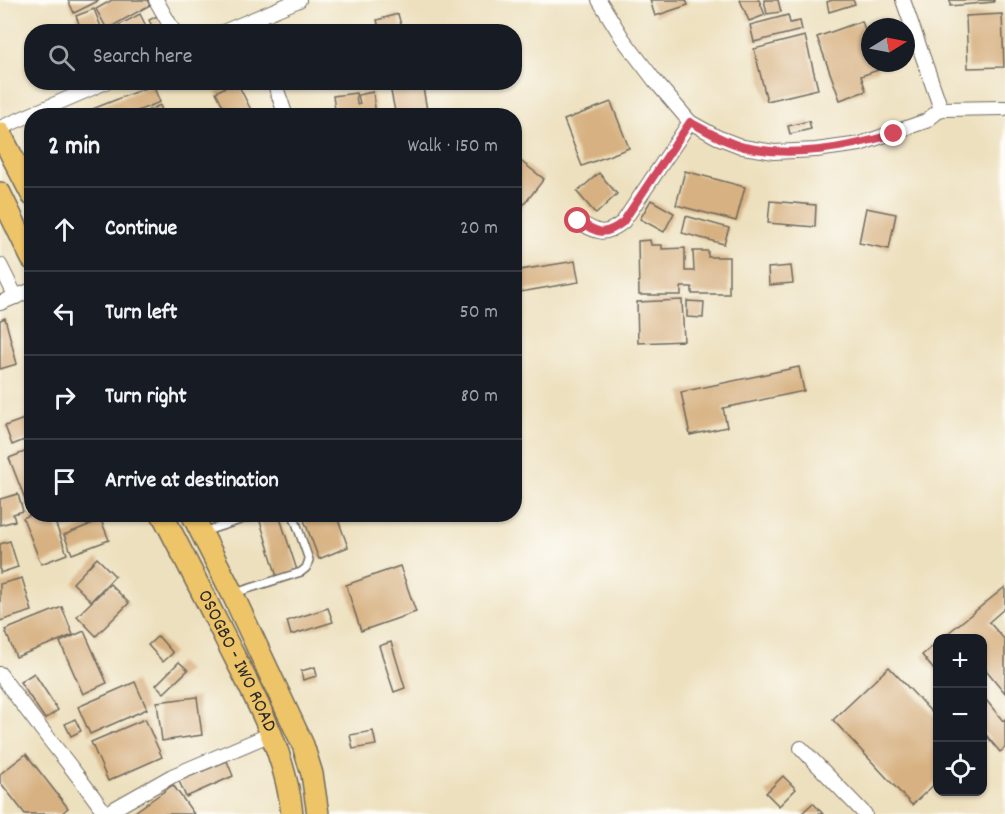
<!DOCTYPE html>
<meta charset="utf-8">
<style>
:root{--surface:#171b24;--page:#242831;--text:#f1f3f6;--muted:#9ea1a6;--line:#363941}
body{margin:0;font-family:Dekko,sans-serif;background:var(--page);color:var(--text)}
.controls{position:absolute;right:18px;bottom:18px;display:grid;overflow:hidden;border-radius:12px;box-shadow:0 2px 4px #0004}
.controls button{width:54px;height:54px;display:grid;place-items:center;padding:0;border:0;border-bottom:2px solid var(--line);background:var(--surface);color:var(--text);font:30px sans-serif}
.compass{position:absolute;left:861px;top:18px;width:54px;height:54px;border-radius:50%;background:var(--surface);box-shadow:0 2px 4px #0004;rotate:80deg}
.stop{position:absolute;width:18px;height:18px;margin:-14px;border:4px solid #d1495b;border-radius:50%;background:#fff}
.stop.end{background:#d1495b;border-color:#fff;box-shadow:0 2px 6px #0008}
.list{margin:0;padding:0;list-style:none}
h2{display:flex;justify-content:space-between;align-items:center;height:78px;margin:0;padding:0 24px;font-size:26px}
h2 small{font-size:20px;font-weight:400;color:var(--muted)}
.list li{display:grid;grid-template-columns:39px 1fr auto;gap:18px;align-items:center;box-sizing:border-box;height:84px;padding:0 24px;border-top:2px solid var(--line)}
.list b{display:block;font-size:22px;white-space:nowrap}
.list em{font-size:20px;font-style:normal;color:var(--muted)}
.icon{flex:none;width:33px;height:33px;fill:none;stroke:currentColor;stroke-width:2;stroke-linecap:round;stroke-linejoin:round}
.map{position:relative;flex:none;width:1005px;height:814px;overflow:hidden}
.search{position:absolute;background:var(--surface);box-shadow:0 2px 4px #0004;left:24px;top:24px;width:498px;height:66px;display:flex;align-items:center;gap:15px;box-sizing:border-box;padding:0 21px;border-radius:24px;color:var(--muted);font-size:22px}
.panel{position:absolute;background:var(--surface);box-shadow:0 2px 4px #0004;left:24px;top:108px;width:498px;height:414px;border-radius:24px}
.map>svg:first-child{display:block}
</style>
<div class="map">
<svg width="1005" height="814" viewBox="0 0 1005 814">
<rect width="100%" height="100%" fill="#fdfcf7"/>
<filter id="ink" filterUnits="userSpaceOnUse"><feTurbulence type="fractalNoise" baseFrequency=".0167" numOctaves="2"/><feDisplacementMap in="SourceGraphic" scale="12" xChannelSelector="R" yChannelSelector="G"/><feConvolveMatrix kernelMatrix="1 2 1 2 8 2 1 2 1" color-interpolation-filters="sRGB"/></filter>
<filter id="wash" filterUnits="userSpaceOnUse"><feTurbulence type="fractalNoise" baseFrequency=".008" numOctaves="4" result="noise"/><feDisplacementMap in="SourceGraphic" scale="24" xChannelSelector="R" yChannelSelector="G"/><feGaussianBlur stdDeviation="1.35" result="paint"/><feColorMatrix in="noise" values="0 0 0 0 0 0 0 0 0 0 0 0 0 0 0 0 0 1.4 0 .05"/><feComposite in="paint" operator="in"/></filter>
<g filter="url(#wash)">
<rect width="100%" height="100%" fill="#ede0be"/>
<g id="blocks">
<g fill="#d7b181">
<polygon points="68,0 100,0 74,13"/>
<polygon points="112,0 147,0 150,5 107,29 96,9"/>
<polygon points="650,0 686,0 688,5 655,16"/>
<polygon points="740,0 759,0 765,15 749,21"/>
<polygon points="764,0 778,0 781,12 767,14"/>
<polygon points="832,0 853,0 855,4 829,12 827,2"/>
<polygon points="950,0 994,0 994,2 950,6"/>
<polygon points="94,9 103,32 82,32 76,16"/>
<polygon points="140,14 149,32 106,32"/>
<polygon points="398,14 403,32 380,32 377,20"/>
<polygon points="1002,14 1004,67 968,68 966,16"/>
<polygon points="159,15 167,32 155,32 149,20"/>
<polygon points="788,15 790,23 800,21 802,30 754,42 750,25"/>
<polygon points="862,21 870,45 870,63 876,63 878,70 861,76 866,91 840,100 817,37"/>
<polygon points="805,36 818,89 767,101 754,49"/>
<polygon points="235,82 237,82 254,116 228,116 216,92"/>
<polygon points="389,82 422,82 427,110 396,116"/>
<polygon points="153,85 160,102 125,116 75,116"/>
<polygon points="373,92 376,116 336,116 333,96 356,93 357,104 360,103 358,95"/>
<polygon points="611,102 629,148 582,166 564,120"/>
<polygon points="160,105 164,116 149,116 147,111"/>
<polygon points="809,121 811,129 790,134 788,126"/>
<polygon points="514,156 544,179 518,212 514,209"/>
<polygon points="685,171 745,187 736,221 676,205"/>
<polygon points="599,173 617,194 596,214 577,192"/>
<polygon points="651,200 674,213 664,232 640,219"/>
<polygon points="770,201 816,205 815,227 768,223"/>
<polygon points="866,208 896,214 889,249 859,243"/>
<polygon points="686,216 729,228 724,244 682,233"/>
<polygon points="650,240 651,245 662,245 662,249 685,248 685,271 694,271 693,251 708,251 708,257 729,257 729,294 692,294 692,287 681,287 681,295 639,295 638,241"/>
<polygon points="575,261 579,282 514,293 514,271"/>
<polygon points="791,266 793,283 769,285 768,268"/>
<polygon points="682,300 684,341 638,343 637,302"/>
<polygon points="687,301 704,302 703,318 687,317"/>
<polygon points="5,318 17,364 0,369 0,320"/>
<polygon points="799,367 804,391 723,408 727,427 690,435 681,392"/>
<polygon points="32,416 32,437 12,445 5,426"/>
<polygon points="32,449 32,508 29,509 9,458"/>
<polygon points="18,494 23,511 13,514 15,521 0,525 0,499"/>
<polygon points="32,514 52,514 67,554 41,564 23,518"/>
<polygon points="57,514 84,514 84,515 61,524"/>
<polygon points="319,514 336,514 348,547 319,559 304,520"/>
<polygon points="279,515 297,570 277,577 260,521"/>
<polygon points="101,520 109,540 72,554 64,535"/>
<polygon points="10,541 18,567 0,573 0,544"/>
<polygon points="97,558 115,576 91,601 73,583"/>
<polygon points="400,566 416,612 361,631 346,585"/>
<polygon points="22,578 32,611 0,621 0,584"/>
<polygon points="110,584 129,603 96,636 77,616"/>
<polygon points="1005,587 1005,608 989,622 1005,640 1005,693 982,665 982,638 942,638"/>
<polygon points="62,607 73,635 16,657 5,630"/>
<polygon points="328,608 333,622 291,635 287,621"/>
<polygon points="84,631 107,683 83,694 60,642"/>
<polygon points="158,636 173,653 163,662 148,645"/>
<polygon points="391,642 405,688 394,692 379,646"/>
<polygon points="938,642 938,675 922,655"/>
<polygon points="179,662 188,670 164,693 156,685"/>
<polygon points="315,667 317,676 303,680 301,671"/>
<polygon points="889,667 938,719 938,781 912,805 833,720"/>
<polygon points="34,673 58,710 45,719 20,682"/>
<polygon points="135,682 147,709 90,734 78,707"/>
<polygon points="982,695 1003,721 1005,719 1005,748 1000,752 982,730"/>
<polygon points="197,697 202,735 162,741 157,702"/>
<polygon points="75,719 81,731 71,736 65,724"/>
<polygon points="145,719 162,757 108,781 91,742"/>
<polygon points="373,731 376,745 353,749 350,735"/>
<polygon points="26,754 68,808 61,814 25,814 0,782 0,774"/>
<polygon points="227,761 233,776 186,797 179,781"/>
<polygon points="783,776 796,789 779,806 766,793"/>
<polygon points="173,785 194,814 132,814"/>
<polygon points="813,803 823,814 801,814"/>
</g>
</g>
</g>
<g filter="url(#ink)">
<use href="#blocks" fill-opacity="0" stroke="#6f6a5e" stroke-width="1.5"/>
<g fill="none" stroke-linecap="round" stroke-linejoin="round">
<g stroke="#6f6a5e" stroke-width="10">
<g id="lane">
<polyline points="203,532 259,514"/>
<polyline points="235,593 301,572 306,568 309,560 293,514"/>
</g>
</g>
<g stroke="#6f6a5e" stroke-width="16">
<g id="street">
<polyline points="156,0 174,32"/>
<polyline points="599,0 623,39 655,81 690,122 717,137 743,147 774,152 816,150 860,144 926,121 941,109 1005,108"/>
<polyline points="903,0 941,109"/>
<polyline points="223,32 299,0"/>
<polyline points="274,82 286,116"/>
<polyline points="0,128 106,82"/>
<path d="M578 221C598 233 604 237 623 222L690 122"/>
<polyline points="0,265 16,297"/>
<polyline points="0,303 32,290"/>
<path d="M0 674C34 722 72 766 105 813"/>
<polyline points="801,748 865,814"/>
<polyline points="105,814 172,776 271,734"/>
</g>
</g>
<g stroke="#6f6a5e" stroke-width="24">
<g id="primary">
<polyline points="0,133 32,195"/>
<polyline points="0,193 32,259"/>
<path id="s1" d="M162 514C185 558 207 602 229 646 256 699 286 754 292 814"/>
<polyline points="192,514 232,593 303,745 312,774 318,814"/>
</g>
</g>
<use href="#lane" stroke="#fff" stroke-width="7"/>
<use href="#street" stroke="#fff" stroke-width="14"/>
<use href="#primary" stroke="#eec469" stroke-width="21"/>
</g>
</g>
<g fill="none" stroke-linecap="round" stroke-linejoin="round" filter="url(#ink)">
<path stroke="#d1495b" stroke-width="8" d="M578 221C598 233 604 237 623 222L690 122C707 131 724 142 744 147 794 158 846 148 894 134"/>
</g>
<g text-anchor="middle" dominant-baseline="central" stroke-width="6" stroke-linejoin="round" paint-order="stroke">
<g font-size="20" fill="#2b2b2b" stroke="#fdfcf7">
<text stroke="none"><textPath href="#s1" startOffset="165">OSOGBO - IWO ROAD</textPath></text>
</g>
</g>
</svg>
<div class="controls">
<button>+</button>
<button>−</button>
<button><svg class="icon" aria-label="locate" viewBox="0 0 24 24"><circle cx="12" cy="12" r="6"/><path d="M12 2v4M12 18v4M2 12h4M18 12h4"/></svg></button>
</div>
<svg class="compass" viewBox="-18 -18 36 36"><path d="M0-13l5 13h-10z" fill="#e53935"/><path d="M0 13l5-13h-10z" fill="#9ea1a6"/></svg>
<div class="stop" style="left:578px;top:221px"></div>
<div class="stop end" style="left:894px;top:134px"></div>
<div class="search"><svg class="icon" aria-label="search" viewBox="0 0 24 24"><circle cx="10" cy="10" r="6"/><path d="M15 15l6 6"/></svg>Search here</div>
<section class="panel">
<h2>2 min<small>Walk · 150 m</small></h2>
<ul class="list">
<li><svg class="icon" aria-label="ahead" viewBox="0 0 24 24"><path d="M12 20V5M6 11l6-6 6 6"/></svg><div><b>Continue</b></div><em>20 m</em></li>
<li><svg class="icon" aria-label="left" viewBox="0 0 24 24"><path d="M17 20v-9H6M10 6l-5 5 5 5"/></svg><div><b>Turn left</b></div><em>50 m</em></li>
<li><svg class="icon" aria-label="right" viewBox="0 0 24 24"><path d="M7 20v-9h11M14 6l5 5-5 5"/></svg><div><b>Turn right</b></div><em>80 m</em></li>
<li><svg class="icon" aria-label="arrive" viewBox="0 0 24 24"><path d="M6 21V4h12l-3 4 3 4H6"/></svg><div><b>Arrive at destination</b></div></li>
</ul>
</section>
</div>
